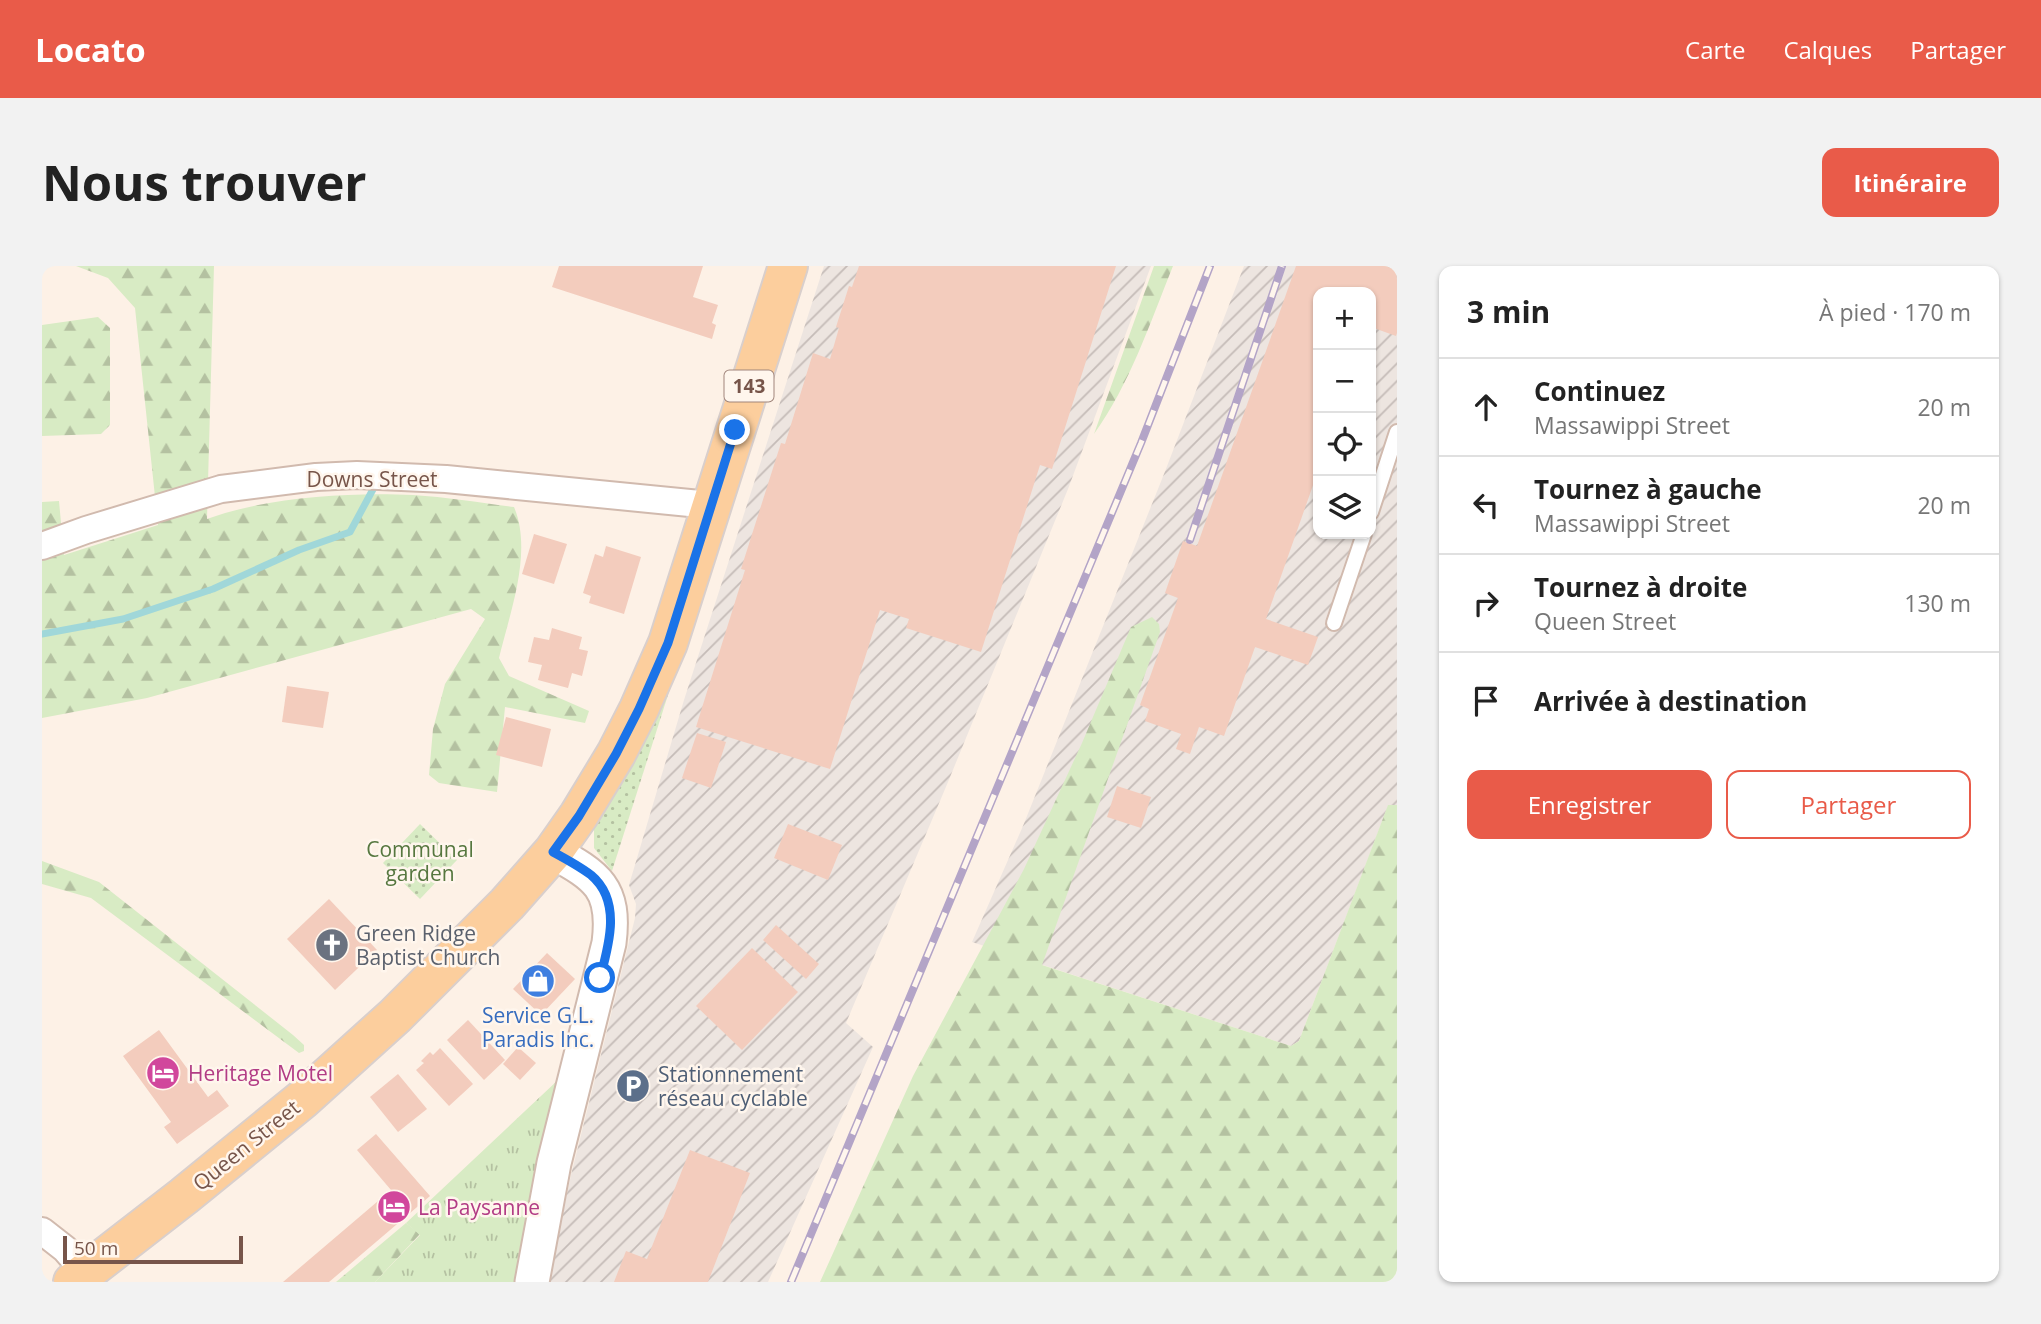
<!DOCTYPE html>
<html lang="fr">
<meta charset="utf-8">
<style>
:root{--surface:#fff;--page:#f2f2f2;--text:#222;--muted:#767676;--line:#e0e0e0;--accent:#e95b49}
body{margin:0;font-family:"Open Sans",sans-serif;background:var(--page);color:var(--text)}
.controls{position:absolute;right:21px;top:21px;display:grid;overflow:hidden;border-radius:14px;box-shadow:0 2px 5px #0004}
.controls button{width:63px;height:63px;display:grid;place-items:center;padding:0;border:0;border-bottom:2px solid var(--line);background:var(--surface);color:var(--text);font:35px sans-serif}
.scale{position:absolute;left:21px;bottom:18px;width:180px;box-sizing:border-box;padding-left:7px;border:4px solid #77554a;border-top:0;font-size:19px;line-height:24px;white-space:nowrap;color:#77554a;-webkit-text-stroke:5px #fff6ed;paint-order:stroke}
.stop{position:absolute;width:21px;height:21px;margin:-16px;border:5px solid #1a73e8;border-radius:50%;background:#fff}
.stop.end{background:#1a73e8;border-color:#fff;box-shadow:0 2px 7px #0008}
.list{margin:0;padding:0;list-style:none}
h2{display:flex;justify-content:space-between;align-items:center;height:91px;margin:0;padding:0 28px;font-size:30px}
h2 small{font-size:23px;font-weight:400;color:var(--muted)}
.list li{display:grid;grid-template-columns:46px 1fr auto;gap:21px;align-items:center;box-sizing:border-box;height:98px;padding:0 28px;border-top:2px solid var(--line)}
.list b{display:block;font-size:26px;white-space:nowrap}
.list p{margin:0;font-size:23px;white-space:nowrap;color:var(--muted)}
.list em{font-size:23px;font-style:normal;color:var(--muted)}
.actions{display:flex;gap:14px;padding:21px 28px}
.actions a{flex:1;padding:16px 0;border:2px solid var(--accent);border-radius:14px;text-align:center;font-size:24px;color:var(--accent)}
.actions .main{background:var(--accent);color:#fff}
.icon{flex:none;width:38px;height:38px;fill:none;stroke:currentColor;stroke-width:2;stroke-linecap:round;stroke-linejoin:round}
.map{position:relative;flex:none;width:1355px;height:1016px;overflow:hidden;border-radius:14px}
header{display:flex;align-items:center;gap:42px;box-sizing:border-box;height:98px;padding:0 35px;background:var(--accent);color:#fff}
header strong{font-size:33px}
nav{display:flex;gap:38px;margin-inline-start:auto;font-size:24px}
.intro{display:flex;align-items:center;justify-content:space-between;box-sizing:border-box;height:168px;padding:0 42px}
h1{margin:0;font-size:49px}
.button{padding:18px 32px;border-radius:14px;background:var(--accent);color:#fff;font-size:24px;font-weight:700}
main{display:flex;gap:42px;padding:0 42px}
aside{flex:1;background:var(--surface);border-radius:14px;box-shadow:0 2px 5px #0004}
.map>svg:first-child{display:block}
</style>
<header>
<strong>Locato</strong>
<nav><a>Carte</a><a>Calques</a><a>Partager</a></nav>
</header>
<div class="intro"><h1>Nous trouver</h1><a class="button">Itinéraire</a></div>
<main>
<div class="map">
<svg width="1355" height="1016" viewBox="0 0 1355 1016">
<defs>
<pattern id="industrial-furrows" width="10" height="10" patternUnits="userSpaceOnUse" patternTransform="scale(1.75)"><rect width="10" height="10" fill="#ede5e0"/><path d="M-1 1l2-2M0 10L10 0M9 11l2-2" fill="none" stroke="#c5bcb8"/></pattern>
<pattern id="grass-dots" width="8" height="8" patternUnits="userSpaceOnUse" patternTransform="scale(1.75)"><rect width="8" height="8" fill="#d8ebc4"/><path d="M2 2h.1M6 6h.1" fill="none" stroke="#b4c1a1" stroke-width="1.8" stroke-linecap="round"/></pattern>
<pattern id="forest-firs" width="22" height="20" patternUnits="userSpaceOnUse" patternTransform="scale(1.75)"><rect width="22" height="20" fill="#d8ebc4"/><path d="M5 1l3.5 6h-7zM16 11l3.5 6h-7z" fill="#b4c1a1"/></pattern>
<pattern id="park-tufts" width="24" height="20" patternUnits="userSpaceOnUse" patternTransform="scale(1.75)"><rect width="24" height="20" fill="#d8ebc4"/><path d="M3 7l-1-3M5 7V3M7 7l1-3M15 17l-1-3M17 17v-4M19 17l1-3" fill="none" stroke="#b4c1a1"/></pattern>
</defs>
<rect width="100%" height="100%" fill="#fdf1e6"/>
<g fill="url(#industrial-furrows)" fill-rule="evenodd">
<polygon points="782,0 1109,0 1026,223 906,516 804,757 831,781 726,1016 506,1016 529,909 593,652 594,638 587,619 642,434"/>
<path d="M1202 0H1355V539L1346 540 1257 775 1249 780 930 676 981 560 1122 208ZM1276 26H1329V268H1276Z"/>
</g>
<g fill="url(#grass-dots)">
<polygon points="639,388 570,605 552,582 552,559"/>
<polygon points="378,558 415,594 378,633 341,597"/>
</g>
<g fill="url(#forest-firs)">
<path d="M34 0H172L165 253C225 231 307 226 371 229 405 231 439 237 472 241 491 286 468 346 457 392L467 410 547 445 543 457 463 441 455 526 397 517 387 509 391 463 403 418 443 353 429 343 105 432 0 452V236L17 235 22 289 116 259 93 42 66 12Z"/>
<path d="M1112 0H1131C1108 57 1088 118 1052 168Z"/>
<polygon points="56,51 68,62 68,159 59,168 0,170 0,59"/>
<polygon points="1110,351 1117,358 1118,366 1000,699 1249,780 1257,775 1346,539 1355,539 1355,1016 778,1016 871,810 982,603 1040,477 1089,361"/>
<polygon points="0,595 57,616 251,769 262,779 262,785 257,787 49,632 0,618"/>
<polygon points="364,957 378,968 333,1016 294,1016"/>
</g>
<polygon fill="url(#park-tufts)" points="516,814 480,1016 333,1016 378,969 364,957"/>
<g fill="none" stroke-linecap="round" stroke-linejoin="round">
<polyline stroke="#a0d7d9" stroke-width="7" points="0,368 81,353 171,323 257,284 308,266 336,214"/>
</g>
<g fill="#f3ccbd">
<polygon points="517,0 661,0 651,31 676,39 670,57 674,59 670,73 510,21"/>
<polygon points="817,0 1074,0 1010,203 998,199 939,386 864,362 867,353 838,344 788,503 654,461 703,304 699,303 739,177 743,178 771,87 788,93 797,62 794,61 807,20 810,21"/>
<polygon points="1254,0 1355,0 1355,67 1354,70 1329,61 1329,26 1276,26 1276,205 1224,353 1276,371 1266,399 1213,381 1182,470 1157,461 1148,488 1134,483 1139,468 1103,455 1107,443 1098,439 1136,332 1123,327 1141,275 1155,280"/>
<polygon points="492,268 525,278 512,318 480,308"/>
<polygon points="564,280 599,291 582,348 547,337 549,330 541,327 553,288 561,291"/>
<polygon points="510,362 540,371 537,383 546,385 540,410 530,407 526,422 496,414 500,399 486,396 492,371 507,374"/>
<polygon points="245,420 287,426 281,462 240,456"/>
<polygon points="464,451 509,463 500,501 454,489"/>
<polygon points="655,467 684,476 669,522 640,512"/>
<polygon points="1075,520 1109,531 1099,562 1065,551"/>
<polygon points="746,558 800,579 786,614 732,592"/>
<polygon points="287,633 335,684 293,724 245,673"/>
<polygon points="734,659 777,698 764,713 721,674"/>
<polygon points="710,682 756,726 700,784 654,740"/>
<polygon points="505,687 533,713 499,749 471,723"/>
<polygon points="426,754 463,794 442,814 405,774"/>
<polygon points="117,764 166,831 175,824 187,840 135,878 122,861 129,856 81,790"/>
<polygon points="476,781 494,797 478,814 461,798"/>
<polygon points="398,782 431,818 407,840 374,804 382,797 379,795 388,786 391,789"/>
<polygon points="356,808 385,843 356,866 328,831"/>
<polygon points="334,868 388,930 287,1016 241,1016 349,924 315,884"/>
<polygon points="648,884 708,907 666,1016 572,1016 584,985 605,993"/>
</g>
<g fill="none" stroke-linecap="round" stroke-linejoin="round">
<g stroke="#d1baae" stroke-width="18">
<g id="service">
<polyline points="1329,246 1355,166"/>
<polyline points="1292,357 1322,268"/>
</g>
</g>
<g stroke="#d1baae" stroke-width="30">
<g id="minor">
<polyline points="0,280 44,264 179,223 274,211 315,209 404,213 668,239"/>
<polyline points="0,965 23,983 43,1006"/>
</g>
</g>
<g stroke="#d1baae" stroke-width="37">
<path id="tertiary" d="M490 1016 512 897 567 677C574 622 555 610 511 586"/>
</g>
<g stroke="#d9cfcc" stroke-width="42">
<polyline id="primary" points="31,1016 142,930 261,833 353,750 465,638 511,586 537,549 574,488 597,443 626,377 746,0"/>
</g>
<use href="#service" stroke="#fff" stroke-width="14"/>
<use href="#minor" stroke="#fff" stroke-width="26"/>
<use href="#tertiary" stroke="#fff" stroke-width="33"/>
<use href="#primary" stroke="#fcce9d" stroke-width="38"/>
<g stroke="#b3a4c7" stroke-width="8">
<g id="rail">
<polyline points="1148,274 1240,0"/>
<polyline points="749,1016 1099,177 1168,0"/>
</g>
</g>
<use href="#rail" stroke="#fff6ed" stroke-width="5" stroke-dasharray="16" stroke-linecap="butt"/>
</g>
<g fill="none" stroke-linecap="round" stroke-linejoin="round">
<path stroke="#1a73e8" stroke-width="9" d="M558 712C567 679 580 635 549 609 537 600 524 593 511 586L537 550 574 488 597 443 626 377 693 164"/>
</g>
<defs>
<g id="church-disc" transform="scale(1.75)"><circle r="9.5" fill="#6b7280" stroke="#fff6ed"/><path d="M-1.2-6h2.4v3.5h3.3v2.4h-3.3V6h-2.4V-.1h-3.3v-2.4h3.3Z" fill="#fff"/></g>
<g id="shop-disc" transform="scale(1.75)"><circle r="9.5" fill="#3f7fe0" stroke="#fff6ed"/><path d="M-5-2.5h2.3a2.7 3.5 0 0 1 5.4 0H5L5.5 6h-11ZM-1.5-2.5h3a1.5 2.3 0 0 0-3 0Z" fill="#fff"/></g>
<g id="hotel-disc" transform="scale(1.75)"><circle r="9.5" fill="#d1479c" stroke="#fff6ed"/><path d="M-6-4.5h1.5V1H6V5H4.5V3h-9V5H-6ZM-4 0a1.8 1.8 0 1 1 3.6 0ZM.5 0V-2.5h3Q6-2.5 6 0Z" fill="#fff"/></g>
<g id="parking-disc" transform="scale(1.75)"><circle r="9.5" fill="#5c6f8a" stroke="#fff6ed"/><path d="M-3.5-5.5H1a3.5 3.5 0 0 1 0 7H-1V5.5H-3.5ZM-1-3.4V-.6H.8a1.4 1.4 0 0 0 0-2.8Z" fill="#fff"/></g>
</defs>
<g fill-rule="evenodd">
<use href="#church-disc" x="290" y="679"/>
<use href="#shop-disc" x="496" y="715"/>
<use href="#hotel-disc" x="121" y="807"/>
<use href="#parking-disc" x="591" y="820"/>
<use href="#hotel-disc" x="352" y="941"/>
</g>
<g text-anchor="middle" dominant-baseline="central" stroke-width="5" stroke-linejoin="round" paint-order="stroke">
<rect fill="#fff6ed" stroke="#a0857b" stroke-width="2" x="682.5" y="104.5" width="49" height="31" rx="5"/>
<g font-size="19" font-weight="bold" fill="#77554a">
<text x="707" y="120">143</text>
</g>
<g font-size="21" fill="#77554a" stroke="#fff6ed">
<text x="330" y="213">Downs Street</text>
<text transform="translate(204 879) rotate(-39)">Queen Street</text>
</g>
<g font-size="21" fill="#56773f" stroke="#fff6ed">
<text x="378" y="583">Communal<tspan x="378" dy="24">garden</tspan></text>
</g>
<g font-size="21" fill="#5b616d" stroke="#fff6ed" text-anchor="start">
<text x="314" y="667">Green Ridge<tspan x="314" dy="24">Baptist Church</tspan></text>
</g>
<g font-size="21" fill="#366cbe" stroke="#fff6ed">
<text x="496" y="749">Service G.L.<tspan x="496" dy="24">Paradis Inc.</tspan></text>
</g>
<g font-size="21" fill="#b23c85" stroke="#fff6ed" text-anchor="start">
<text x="146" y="807">Heritage Motel</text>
<text x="376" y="941">La Paysanne</text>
</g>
<g font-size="21" fill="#4e5e75" stroke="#fff6ed" text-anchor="start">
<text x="616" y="808">Stationnement<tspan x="616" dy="24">réseau cyclable</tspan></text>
</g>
</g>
</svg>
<div class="controls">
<button>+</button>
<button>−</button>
<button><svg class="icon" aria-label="locate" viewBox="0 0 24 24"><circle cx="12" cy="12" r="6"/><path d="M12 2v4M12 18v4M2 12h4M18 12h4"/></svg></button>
<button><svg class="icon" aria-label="layers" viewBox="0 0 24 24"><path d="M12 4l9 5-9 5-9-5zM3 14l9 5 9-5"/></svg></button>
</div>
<div class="scale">50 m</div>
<div class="stop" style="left:558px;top:712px"></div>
<div class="stop end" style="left:693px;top:164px"></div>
</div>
<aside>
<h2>3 min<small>À pied · 170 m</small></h2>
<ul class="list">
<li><svg class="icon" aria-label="ahead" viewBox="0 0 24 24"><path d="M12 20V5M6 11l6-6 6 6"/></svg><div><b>Continuez</b><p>Massawippi Street</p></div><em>20 m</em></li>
<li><svg class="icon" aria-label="left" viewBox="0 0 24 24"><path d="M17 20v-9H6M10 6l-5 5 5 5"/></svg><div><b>Tournez à gauche</b><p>Massawippi Street</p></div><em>20 m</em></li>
<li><svg class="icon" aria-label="right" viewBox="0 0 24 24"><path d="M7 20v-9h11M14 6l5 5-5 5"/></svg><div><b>Tournez à droite</b><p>Queen Street</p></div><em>130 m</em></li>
<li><svg class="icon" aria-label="arrive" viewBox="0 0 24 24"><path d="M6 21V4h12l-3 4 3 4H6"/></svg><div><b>Arrivée à destination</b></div></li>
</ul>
<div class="actions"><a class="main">Enregistrer</a><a>Partager</a></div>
</aside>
</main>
